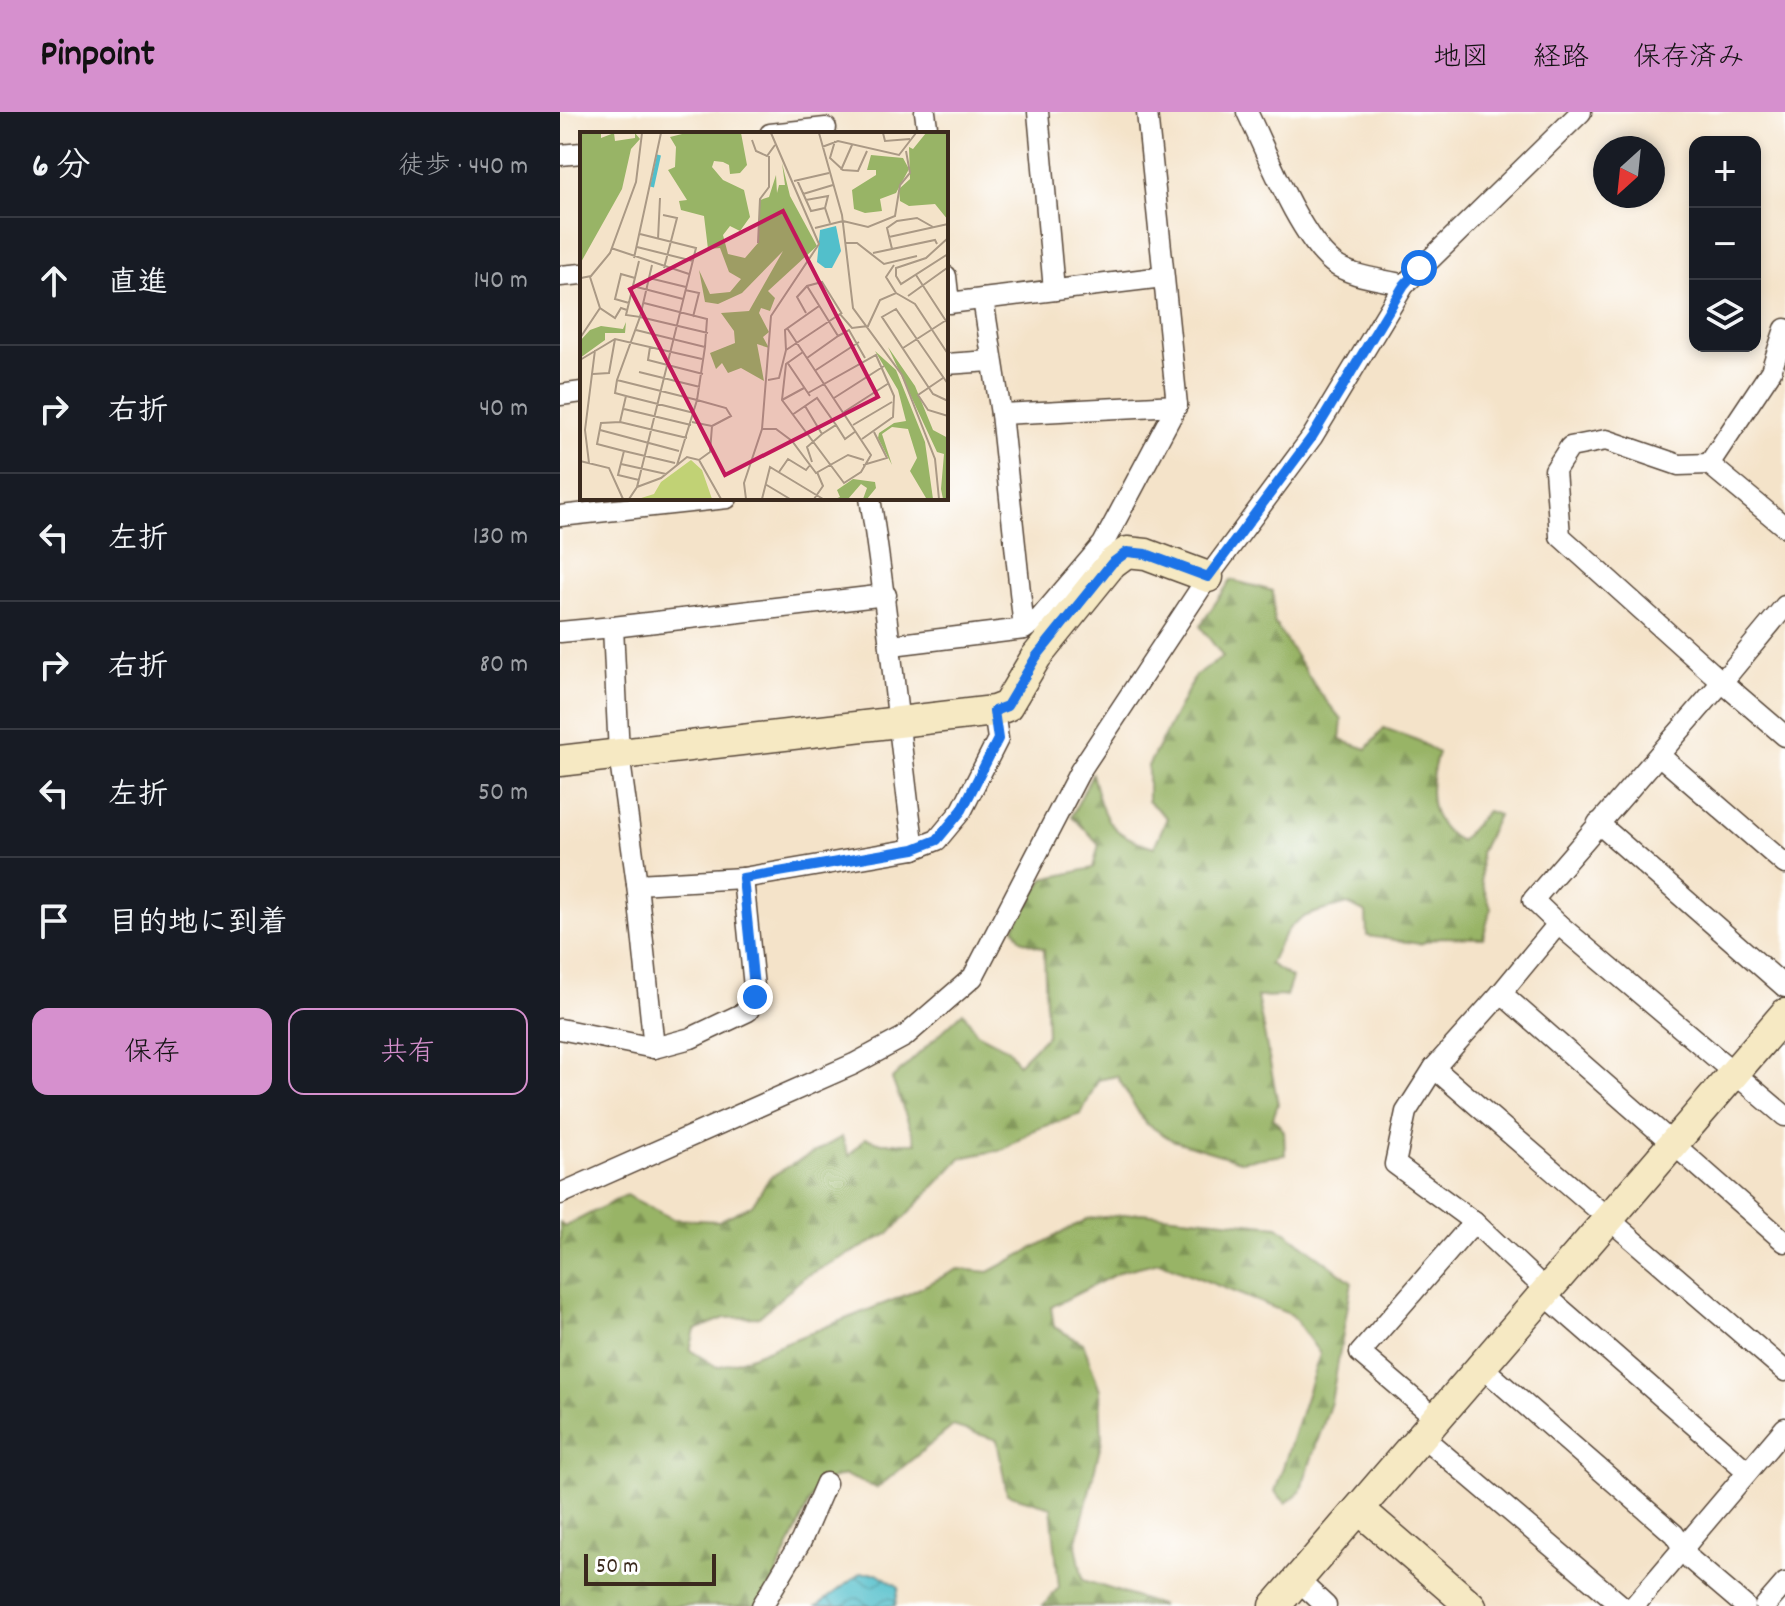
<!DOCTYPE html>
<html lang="ja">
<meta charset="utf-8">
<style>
:root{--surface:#171b24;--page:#242831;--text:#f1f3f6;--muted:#9ea1a6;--line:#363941;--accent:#d690ce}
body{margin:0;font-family:Dekko,"Klee One",sans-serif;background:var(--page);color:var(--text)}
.controls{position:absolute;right:24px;top:24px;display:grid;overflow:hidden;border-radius:16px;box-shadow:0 4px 12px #0003}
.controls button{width:72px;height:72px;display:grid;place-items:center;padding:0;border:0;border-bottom:2px solid var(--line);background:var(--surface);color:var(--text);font:40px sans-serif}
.compass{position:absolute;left:1033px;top:24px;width:72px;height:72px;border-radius:50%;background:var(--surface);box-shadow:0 4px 12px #0003;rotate:207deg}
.scale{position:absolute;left:24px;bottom:20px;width:132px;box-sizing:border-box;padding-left:8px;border:4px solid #3b2a1e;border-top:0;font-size:22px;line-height:28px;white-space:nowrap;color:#3b2a1e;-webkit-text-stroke:6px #fff;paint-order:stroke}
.stop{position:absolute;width:24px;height:24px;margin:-18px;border:6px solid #1a73e8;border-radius:50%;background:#fff}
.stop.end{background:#1a73e8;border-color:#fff;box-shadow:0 2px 8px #0008}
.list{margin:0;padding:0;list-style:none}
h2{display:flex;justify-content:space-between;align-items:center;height:104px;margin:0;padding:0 32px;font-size:34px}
h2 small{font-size:26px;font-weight:400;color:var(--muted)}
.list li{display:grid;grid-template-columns:52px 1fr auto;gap:24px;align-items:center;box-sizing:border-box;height:128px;padding:0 32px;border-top:2px solid var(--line)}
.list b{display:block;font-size:30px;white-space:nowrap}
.list em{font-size:26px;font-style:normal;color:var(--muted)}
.actions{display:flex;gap:16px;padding:24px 32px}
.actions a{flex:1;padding:18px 0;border:2px solid var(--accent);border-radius:16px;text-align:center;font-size:28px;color:var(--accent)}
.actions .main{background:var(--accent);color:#111}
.icon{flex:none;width:44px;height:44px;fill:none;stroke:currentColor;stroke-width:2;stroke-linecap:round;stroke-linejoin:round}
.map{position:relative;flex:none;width:1225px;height:1494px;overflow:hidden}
header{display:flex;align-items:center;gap:48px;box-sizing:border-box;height:112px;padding:0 40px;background:var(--accent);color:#111}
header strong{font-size:38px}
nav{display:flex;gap:44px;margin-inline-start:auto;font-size:28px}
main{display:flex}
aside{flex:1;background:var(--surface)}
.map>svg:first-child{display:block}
</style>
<header>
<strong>Pinpoint</strong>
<nav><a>地図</a><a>経路</a><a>保存済み</a></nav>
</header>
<main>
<aside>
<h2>6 分<small>徒歩 · 440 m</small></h2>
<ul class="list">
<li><svg class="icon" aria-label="ahead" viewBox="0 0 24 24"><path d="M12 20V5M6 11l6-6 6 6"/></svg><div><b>直進</b></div><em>140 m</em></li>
<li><svg class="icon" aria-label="right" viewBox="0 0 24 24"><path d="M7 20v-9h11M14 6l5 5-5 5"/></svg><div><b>右折</b></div><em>40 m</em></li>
<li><svg class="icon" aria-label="left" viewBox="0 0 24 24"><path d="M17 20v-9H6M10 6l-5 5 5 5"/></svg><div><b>左折</b></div><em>130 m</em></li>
<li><svg class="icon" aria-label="right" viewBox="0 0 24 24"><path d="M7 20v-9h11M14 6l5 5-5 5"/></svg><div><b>右折</b></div><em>80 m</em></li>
<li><svg class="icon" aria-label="left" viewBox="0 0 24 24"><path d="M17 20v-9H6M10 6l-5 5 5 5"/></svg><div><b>左折</b></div><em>50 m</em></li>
<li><svg class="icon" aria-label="arrive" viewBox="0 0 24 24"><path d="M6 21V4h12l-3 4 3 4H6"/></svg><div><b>目的地に到着</b></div></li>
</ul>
<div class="actions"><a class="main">保存</a><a>共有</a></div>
</aside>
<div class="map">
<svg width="1225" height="1494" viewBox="0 0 1225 1494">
<defs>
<pattern id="forest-firs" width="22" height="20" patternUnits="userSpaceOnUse" patternTransform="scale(2)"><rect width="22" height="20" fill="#98b466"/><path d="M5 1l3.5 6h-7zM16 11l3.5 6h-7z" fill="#7d9353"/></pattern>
<pattern id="water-waves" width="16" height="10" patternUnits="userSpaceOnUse" patternTransform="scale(2)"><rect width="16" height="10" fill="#52bfcb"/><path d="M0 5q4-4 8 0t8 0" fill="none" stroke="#459ba4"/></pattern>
</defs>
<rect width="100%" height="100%" fill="#fff"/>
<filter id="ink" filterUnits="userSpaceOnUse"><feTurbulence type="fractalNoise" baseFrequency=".0125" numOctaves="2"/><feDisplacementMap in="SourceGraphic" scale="16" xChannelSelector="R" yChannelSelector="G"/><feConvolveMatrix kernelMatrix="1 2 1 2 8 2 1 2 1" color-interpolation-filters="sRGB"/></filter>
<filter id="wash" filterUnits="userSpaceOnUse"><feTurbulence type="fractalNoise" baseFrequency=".006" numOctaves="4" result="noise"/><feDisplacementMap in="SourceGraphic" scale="32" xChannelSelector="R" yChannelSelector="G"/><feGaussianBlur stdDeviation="1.8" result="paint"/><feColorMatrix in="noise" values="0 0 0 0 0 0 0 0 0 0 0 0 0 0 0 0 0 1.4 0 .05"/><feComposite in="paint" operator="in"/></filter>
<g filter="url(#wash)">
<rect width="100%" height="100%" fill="#f4e3c9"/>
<path fill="url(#forest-firs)" stroke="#6a6f42" stroke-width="2" d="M671 468 713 479 714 510 759 580 782 608 780 628 807 637 824 616 857 628 878 641C867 675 866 711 900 729L927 699 938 703 920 741 921 769 931 796 923 826 879 825 860 832 807 824 806 801 788 792C740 805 730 802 710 852L732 866 726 884 697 885 718 992 713 1006 724 1019 725 1043 680 1049 612 1028 584 1010 557 964 538 968 521 1002 474 1018 444 1037 401 1046 330 1121 244 1165 199 1205 165 1206 135 1218 130 1238 157 1255 179 1249 346 1183 398 1157 429 1160 527 1107 581 1101 718 1114 792 1170 771 1290 740 1380 726 1391 715 1380 760 1242 732 1203 599 1150 562 1159 491 1195 494 1215 523 1231 540 1278 542 1328 516 1433 523 1468 602 1494H483L499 1475 491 1395 447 1382 437 1328 393 1314 317 1376 284 1363 258 1371 202 1494H0V1111L4 1115 66 1083 113 1107 159 1109 192 1093 210 1065 282 1025 289 1044 305 1026 322 1031H356L332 967 403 900 417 921 448 937 458 952 487 923 484 837 461 828 454 815 484 767 533 756 539 732 512 704 532 662C544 707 546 721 594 735L607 706 588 689V654L636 563 663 545 640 514Z"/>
<polygon fill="url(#water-waves)" stroke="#467474" stroke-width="2" points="301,1461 317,1461 339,1475 335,1494 257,1494"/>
</g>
<g filter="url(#ink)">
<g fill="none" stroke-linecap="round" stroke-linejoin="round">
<g stroke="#574638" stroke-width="23">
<g id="street">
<polyline points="365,0 368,22"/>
<polyline points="478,0 494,178"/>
<path d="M687 0C707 41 739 124 773 151 791 165 822 167 844 173"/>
<polyline points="210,22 266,16"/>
<polyline points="0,43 22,41"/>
<polyline points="0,164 22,162"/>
<polyline points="386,164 389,191 603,165"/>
<polyline points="423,187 441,302 464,517"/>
<polyline points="1225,217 1211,259 1149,352 1225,415"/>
<polyline points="386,252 431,249"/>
<polyline points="0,283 22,280"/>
<polyline points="441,302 617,293"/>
<polyline points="1149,352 1119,353 1046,328 1010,335 995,358 1000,424 1162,570 973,788 998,812 941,881 1225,1130"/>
<path d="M310 386C329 503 338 620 354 737"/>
<polyline points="0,404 167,386"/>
<polyline points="1225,494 1162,570 1225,624"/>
<polyline points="0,520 53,515"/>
<polyline points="332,533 464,517 480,506 543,432 617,293 587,0"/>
<polyline points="1099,643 1225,752"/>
<polyline points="1038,711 1225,875"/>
<polyline points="77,772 183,766 354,737 377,728 402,698 438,627 434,599"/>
<polyline points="998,812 1225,1004"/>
<polyline points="941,881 874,956 846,1000 835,1052 914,1110 986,1178 993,1190 1187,1359"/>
<polyline points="0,917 94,936 131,926 188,899 195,885 183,766"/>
<polyline points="94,936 77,772 59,642 53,515 326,483"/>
<polyline points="874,956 1225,1259"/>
<polyline points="0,1082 294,952 344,925 413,865 520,659 648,465 752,325 844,173 1021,0"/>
<polyline points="922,1255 1114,1422 1131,1448 1185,1494"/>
<polyline points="877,1307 800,1241 914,1110"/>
<polyline points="863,1325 1062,1494"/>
<polyline points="737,1467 766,1494"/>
<polyline points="202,1494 241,1429 266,1371"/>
<polyline points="1074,1494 1225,1316"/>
<polyline points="1205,1494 1225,1471"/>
</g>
</g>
<g stroke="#574638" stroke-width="33">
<g id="secondary">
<polyline points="0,649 434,599 447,594 476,545 552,451 567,440 586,442 648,465"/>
<polyline points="799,1397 911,1494"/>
<polyline points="715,1494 1225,902"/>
</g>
</g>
<use href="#street" stroke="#fff" stroke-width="20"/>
<use href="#secondary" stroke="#f6e9c3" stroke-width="30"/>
</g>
</g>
<g fill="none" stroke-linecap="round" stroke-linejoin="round" filter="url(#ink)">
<polyline stroke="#1a73e8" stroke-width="10" points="195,885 183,766 354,737 377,728 402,698 438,627 434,599 447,594 476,545 552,451 567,440 586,442 648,465 752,325 844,173 859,156"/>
</g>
<g transform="translate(20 20)">
<rect width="368" height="368" fill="#f4e3c9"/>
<path d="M21 1V6L34 1 35 9 55 6V1L60 7 51 17 42 57 0 132V2ZM106 1H161L167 33 160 41 150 42 149 33 143 30 134 29 132 35 143 48 164 58 170 85 160 99 150 94 143 103 148 122 165 126 178 111 180 68 189 65 196 43 197 61 199 53H205L202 31 210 64 237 114 188 159 195 166 190 179 181 176 179 181 189 200 183 205 189 216 177 212 184 249 161 236 148 241 142 231 136 237 130 221 155 211 154 199 141 181 169 179 203 119 162 161 138 172 125 170 119 138 130 162 150 160 161 147 149 140 140 116 128 117 124 84 101 78 99 69 107 68 88 38 95 35 96 15 90 5ZM346 1H368V88L355 72 329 74 320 69 319 57 330 47 329 15 333 17ZM291 23 323 26 329 37 316 61 300 67 302 79 285 81 274 77 272 58 296 43V38H287ZM46 190 45 201H25V208L0 226V209L10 198 21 194 43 197ZM308 215 335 254 353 298 368 306V367H363L361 357 364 322 357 320ZM295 219 316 238 345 310 353 367 346 366 330 339 337 326 328 297 312 295 302 302 312 333 298 306 299 301 314 291 326 289 318 258ZM273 347 295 350 296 356 287 367H283L287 356 281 352 268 367H255L260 365 257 358Z" fill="#98b466"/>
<path d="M111 328 122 338 132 367H58L74 362 81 350Z" fill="#c1d275"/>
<path d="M256 94 261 119 252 136H245L237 130 240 98Z" fill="#52bfcb"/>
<path fill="none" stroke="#52bfcb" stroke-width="4" d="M72 55 79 23"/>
<path fill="none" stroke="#aa9985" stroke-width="2" d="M239 1 262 83 273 176 322 243 355 327 359 367M303 1 305 9 330 7M172 8 176 19 187 24 195 13M255 9 250 26 263 38 278 39 287 19M242 15 258 9 319 23 336 1M261 38 272 13M217 48 231 79 245 76 250 91M214 49 249 41M223 62 253 53M226 68 248 64 245 76M83 83 97 86 84 136M235 96 263 89 288 95 315 84 320 53 330 41 326 19M309 105 368 92M368 106 346 126 316 136V144L321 152 368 122M78 107 80 66M178 111 180 67 189 55V24M265 111H277L304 132 337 124M57 115 113 129M31 116 109 142M312 117 307 96 317 89 337 86 353 95M293 121 355 108 357 112M54 126 81 1M59 129 46 183 60 185 69 146M72 133 69 146 106 155M314 133 306 145 316 161M336 143 368 192M10 145 20 176 35 186 41 176 47 178M1 146 11 144 30 121 56 50 62 1M53 154 103 167M105 158 119 161 113 185M328 164 367 136M49 171 35 167 41 142 55 146M64 171 127 187 125 215M226 181 217 165 227 154 242 150 262 182M207 196 291 323 281 340 264 351 202 268 206 232 223 220M56 198 125 215 117 268 146 276 151 284 132 294M258 204 269 198 285 226M0 206 20 176M70 215 68 228 123 242M323 216 368 187M206 218 205 198 239 174M227 226 258 204 227 154M0 228 35 207 122 227M207 230 230 264M236 238 279 210M59 240 120 255M13 242 29 241 35 207M363 246 338 263 348 278 368 284M37 248 117 268 97 333M188 248 199 246 206 218 260 182 272 196 288 194 300 168 316 161 335 172 368 222M368 252 316 177 302 185 353 262 368 269M228 261 296 223 314 264 313 285 282 307M46 264 114 281M254 266 304 234M202 268 224 256M225 274 242 302M44 277 111 293M264 280 309 251M212 283 237 266 256 293M40 290 107 306M273 293 312 270M182 297H196L212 309 236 341 268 323 284 328M20 298 99 319M44 319 95 331M119 328 141 367M0 329 29 336 43 367M232 330 227 315 242 302 256 293 265 307 276 299M9 331 5 298 15 218M41 332 86 342M283 333 307 326 294 300M199 340 208 327 226 338 230 333M59 348 38 343 44 319 17 312 21 291 40 290 46 264 35 261 37 248 60 185 128 201M185 352 210 367M57 355 81 346 107 325 119 328 130 320 132 294 112 290M49 367 57 355 116 116 60 102M166 367 164 351 182 297 191 184 239 112 191 1M182 367 190 335 243 367M234 367 243 354 237 340"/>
<path fill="#c2185b" fill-opacity="0.15" stroke="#c2185b" stroke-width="4" d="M203 79 298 265 145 343 50 157Z"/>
<rect width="368" height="368" fill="none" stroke="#3b2a1e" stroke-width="4"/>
</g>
</svg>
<div class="controls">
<button>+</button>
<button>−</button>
<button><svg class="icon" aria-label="layers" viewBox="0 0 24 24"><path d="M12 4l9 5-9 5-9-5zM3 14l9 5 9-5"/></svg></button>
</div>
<svg class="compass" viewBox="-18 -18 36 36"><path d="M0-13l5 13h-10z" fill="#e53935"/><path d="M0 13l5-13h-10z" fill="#9ea1a6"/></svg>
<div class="scale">50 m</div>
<div class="stop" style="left:859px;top:156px"></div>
<div class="stop end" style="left:195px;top:885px"></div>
</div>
</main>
